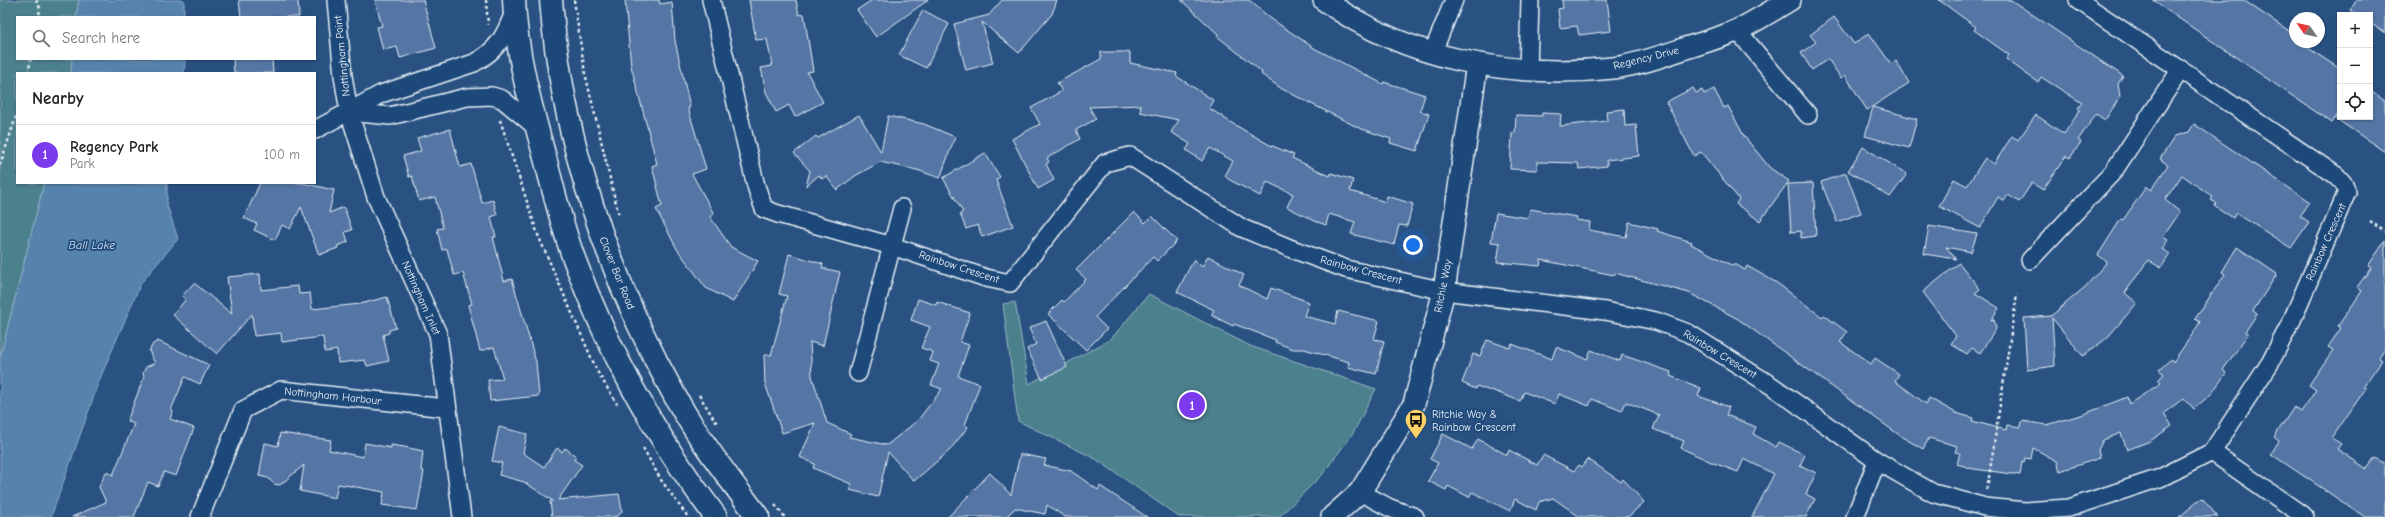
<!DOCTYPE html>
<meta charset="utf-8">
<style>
:root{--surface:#fff;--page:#f2f2f2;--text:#222;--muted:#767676;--line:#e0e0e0;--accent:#7c3aed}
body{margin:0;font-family:"Comic Neue",sans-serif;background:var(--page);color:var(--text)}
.controls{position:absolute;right:12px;top:12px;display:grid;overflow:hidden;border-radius:0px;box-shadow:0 1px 3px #0004}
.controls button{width:36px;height:36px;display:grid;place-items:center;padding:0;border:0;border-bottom:1px solid var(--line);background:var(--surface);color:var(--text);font:20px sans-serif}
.compass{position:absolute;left:2289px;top:12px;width:36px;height:36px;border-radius:50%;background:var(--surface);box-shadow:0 1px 3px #0004;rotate:304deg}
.you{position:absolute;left:1413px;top:245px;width:14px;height:14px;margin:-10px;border:3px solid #fff;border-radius:50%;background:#1a73e8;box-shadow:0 0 0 6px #1a73e833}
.badge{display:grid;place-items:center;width:26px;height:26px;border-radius:50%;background:var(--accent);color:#fff;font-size:13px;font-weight:700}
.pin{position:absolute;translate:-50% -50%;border:2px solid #fff;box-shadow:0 1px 4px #0006}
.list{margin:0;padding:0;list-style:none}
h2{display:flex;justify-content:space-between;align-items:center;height:52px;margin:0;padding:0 16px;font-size:17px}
h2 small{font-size:13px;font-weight:400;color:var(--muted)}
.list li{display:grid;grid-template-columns:26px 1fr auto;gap:12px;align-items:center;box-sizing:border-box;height:60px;padding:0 16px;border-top:1px solid var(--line)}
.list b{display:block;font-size:15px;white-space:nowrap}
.list p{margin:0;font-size:13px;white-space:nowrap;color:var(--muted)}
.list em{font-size:13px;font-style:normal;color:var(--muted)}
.icon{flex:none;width:22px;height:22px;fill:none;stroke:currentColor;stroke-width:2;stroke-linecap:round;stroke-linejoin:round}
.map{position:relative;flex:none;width:2385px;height:517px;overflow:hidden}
.search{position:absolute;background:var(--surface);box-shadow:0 1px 3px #0004;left:16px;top:16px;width:300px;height:44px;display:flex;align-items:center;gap:10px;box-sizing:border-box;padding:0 14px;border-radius:0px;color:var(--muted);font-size:15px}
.panel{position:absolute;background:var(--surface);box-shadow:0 1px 3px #0004;left:16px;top:72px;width:300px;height:112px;border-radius:0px}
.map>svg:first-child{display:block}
</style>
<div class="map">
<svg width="2385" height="517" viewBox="0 0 2385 517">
<rect width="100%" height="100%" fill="#295282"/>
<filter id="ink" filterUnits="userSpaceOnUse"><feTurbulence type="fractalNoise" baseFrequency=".025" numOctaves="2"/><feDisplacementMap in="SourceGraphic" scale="8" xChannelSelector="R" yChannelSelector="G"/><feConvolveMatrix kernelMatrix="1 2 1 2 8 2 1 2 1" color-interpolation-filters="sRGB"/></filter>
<g filter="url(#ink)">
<g fill="#4c808d" stroke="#9ab8c2">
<polygon points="0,0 79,0 76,17 17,17 17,59 72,59 71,73 17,73 17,183 44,183 0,358"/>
<polygon points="1149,294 1250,346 1376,389 1353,433 1322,475 1279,517 1179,517 1096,459 1018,421 1003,304 1015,302 1029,384 1111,339"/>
</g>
<g fill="#5783ac" stroke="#91afca">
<polygon points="79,0 184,0 184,17 76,17"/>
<polygon points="72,59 185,59 184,73 71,73"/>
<polygon points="44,183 167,183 167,205 178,239 141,283 101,376 51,517 0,517 0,358"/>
</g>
<g fill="#5475a4" stroke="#e8f1f8">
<polygon points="239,0 298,0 299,17 241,17"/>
<polygon points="375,0 423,0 436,48 400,58 397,47 383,50 377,27 382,26"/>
<polygon points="625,0 659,0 660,4 672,2 675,41 690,107 688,108 706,169 692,174 714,214 710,217 731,247 758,261 733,302 706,288 677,249 656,209 662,206 652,166 657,164 631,66"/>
<polygon points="749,0 796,0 799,15 804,14 813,71 807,72 823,102 795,117 789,105 776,112 766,92 761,68 772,66 767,39 756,40"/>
<polygon points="872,0 928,0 876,37 857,10"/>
<polygon points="1002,0 1057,0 1052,14 1019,53 982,22 993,63 966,70 954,24 989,15"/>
<polygon points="1181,0 1249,0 1270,18 1314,48 1383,84 1384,82 1425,95 1420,111 1429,114 1417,151 1390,143 1391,139 1359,128 1282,89 1261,74 1262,72 1217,36 1218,34"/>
<polygon points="1562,0 1607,0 1611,31 1579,35 1577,26 1560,28 1558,9 1563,8"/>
<polygon points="1939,0 2011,0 2123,76 2118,84 2120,97 2105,120 2096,114 2078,140 2081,142 2070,158 2066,156 2043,190 2032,183 2019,202 2008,195 2004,201 1998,197 1980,228 1939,206 1954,179 1967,186 1985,158 1994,164 2012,136 2018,140 2036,115 2064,134 2080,110 2078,108 2082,103 2041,77 2038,82 2025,73 2006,59 2009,55 1974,30 1976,27"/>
<polygon points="2152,0 2243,0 2295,35 2295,42 2299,42 2340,69 2340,111 2336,117 2370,117 2370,91 2385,101 2385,152 2335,118 2332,123"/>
<polygon points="2356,0 2385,0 2385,33 2370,23 2370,15 2358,15 2350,10"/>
<polygon points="923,10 949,24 926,68 899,55"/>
<polygon points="1834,17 1854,44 1869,33 1891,64 1896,61 1909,83 1867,110 1845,75 1841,78 1828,59 1812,70 1801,53 1816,42 1810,35"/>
<polygon points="1101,52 1130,52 1130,63 1177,73 1176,76 1213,100 1209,108 1230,122 1268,144 1294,155 1292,158 1330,176 1331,173 1353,180 1350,191 1386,202 1387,196 1413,204 1407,226 1399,225 1394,245 1351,234 1355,222 1329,214 1326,225 1315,221 1287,207 1293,194 1267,182 1260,196 1228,179 1225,176 1233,161 1210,148 1202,161 1186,150 1190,144 1171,132 1179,120 1140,112 1141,105 1089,107 1096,119 1076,130 1080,139 1047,158 1049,162 1046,164 1054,180 1038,189 1012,139 1040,124 1031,108 1062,91 1057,83 1101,59"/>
<polygon points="233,59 272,59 273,73 234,73"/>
<polygon points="1693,88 1696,93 1702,90 1704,94 1714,89 1724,108 1728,106 1744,136 1770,168 1789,181 1760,221 1736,204 1739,199 1701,152 1694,156 1666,102"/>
<polygon points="1873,107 1917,119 1909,148 1865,136"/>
<polygon points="1624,109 1625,126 1636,125 1639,156 1607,160 1607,166 1579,169 1578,163 1537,162 1537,170 1510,169 1512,133 1515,133 1516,115 1542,116 1542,113 1561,114 1560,126 1607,121 1606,111"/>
<polygon points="859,115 881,152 888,116 924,124 955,137 940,178 917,170 880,162 855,176 837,190 826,176 822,179 819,175 806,186 810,171 794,153 816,136 818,138"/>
<polygon points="2194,124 2310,202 2300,216 2309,222 2291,248 2236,213 2233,218 2214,205 2216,203 2211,200 2213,197 2182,175 2165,200 2180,212 2163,237 2168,240 2162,249 2170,254 2161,268 2148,260 2125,293 2137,303 2107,338 2083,356 2052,318 2055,366 2027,370 2024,318 2051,316 2085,287 2107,262 2098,255 2121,219 2123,220 2146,187 2151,190 2168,165 2160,159 2175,136 2189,132"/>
<polygon points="450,129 460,167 471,164 482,203 493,200 497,215 491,217 496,237 493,237 504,281 512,279 536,362 539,396 490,401 488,380 503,379 494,347 480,351 468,305 472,304 463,273 454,275 447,249 442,250 437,229 443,228 435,197 419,201 412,176 409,177 403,156 421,151 417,138"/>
<polygon points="1863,147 1907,174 1890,197 1848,171"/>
<polygon points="985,153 1000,177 996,180 1013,226 982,237 978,225 966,229 960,214 963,212 943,178"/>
<polygon points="1846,173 1861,213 1837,222 1821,182"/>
<polygon points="260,183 302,183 334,190 329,213 344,207 352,230 345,232 348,242 337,246 338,248 319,255 301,207 290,229 282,225 275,240 254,230 257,224 244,218"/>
<polygon points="1813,183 1816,236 1801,238 1801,231 1791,232 1788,184"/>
<polygon points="1530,209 1577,217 1576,220 1590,222 1589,230 1626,237 1629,222 1658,229 1657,231 1692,242 1691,244 1733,266 1735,264 1745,270 1747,266 1777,283 1822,317 1824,315 1847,332 1840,342 1871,364 1875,358 1899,374 1895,381 1926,404 1929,398 1956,413 1973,418 1972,421 2006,430 2007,425 2021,427 2022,421 2047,425 2084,414 2127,397 2129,404 2161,383 2158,380 2164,374 2159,370 2171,359 2173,362 2194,332 2200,322 2195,319 2225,274 2222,272 2237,247 2277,274 2253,311 2257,314 2245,332 2248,334 2223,370 2226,373 2212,393 2194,409 2184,398 2164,413 2172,426 2150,441 2127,450 2121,433 2103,440 2098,450 2100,458 2060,471 2057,461 2033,448 2031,459 2025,458 2024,462 2022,461 2020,475 1974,469 1957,464 1960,453 1955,452 1957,446 1929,438 1923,449 1902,437 1738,319 1689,293 1615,273 1614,275 1541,260 1540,266 1497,262 1500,243 1491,242 1496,213 1528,218"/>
<polygon points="1134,212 1145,223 1152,216 1177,241 1157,261 1153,257 1095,317 1107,329 1086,350 1048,314 1062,300 1064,302 1086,279 1076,270"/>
<polygon points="1929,226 1977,234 1971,252 1946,247 1956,259 1924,254"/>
<polygon points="2385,241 2385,349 2379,358 2382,360 2363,387 2366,388 2332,438 2341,444 2337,449 2367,469 2375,458 2385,464 2385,517 2365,517 2271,454 2279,441 2274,437 2294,407 2301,412 2316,390 2309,385 2333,350 2328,347 2341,328 2338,326 2362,291 2357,287 2371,268 2368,266"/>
<polygon points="789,254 823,264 822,268 840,272 823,346 810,342 812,376 827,423 851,434 849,437 887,445 918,420 942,389 931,385 939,364 930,361 933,352 921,348 930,327 911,320 918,299 936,305 937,302 970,313 960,342 969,345 958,376 980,384 965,425 968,427 949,451 914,481 888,452 878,497 850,490 851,484 813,468 815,464 800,457 815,423 782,433 765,383 764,355 771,355 787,296 779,294"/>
<polygon points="1208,256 1244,275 1239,285 1267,299 1271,288 1309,302 1304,316 1335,324 1338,311 1379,321 1374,339 1384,341 1376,374 1348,367 1349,362 1304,349 1293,349 1275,342 1276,340 1234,324 1233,326 1211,315 1214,310 1177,292 1194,259 1202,267"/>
<polygon points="1959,263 1980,289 1975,293 1999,308 1991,320 1994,319 1996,329 1980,353 1972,348 1967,354 1951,344 1956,336 1923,292"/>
<polygon points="260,274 261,290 298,286 299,294 310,293 312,309 360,304 387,297 396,328 389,330 389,333 383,335 389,361 367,366 365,360 338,363 337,350 325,352 323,337 282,342 281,333 254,336 252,314 217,354 173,315 186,299 182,296 194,283 232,314 227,277"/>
<polygon points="1046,321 1067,367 1042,379 1027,349 1036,344 1029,328"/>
<polygon points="1487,340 1510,348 1512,344 1552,359 1556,347 1587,359 1591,350 1620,361 1622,355 1671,372 1670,376 1701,388 1698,396 1729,407 1726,415 1756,427 1753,434 1776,447 1779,442 1805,455 1800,465 1816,473 1806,494 1815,499 1806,517 1752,517 1774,474 1744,459 1738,472 1711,462 1681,448 1684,441 1653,429 1659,415 1626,402 1622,411 1592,399 1589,406 1559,394 1555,404 1524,392 1520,401 1491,390 1490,391 1477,386 1476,389 1462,383 1473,354 1480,356"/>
<polygon points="158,341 209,365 200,384 185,377 171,410 173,411 170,419 194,428 176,476 164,472 158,486 148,482 134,517 72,517 106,502 99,487 106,472 113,475 134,424 127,421 144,377 143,373 146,367 155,363 149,351 153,344"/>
<polygon points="499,427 527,434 523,453 544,467 557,448 562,452 565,448 576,456 574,460 582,465 558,500 619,494 622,511 618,516 611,517 552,517 550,501 553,501 524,482 499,475 502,463 492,461"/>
<polygon points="280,433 331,440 329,450 363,457 365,443 391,448 391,445 404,447 423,451 421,470 424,471 417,510 382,505 384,492 362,488 338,484 335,498 300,491 304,465 280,485 274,484 268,478 259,476 265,443 278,446"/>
<polygon points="1443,434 1472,449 1478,439 1507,455 1509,450 1537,465 1543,455 1574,471 1579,465 1582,467 1588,459 1621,482 1623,479 1644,502 1628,517 1580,517 1553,498 1539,502 1536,510 1515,499 1510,511 1472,492 1469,497 1448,486 1446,490 1428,481 1438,463 1430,459"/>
<polygon points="1020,454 1046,459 1044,465 1071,471 1098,490 1100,486 1147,517 1065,517 1047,505 1045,514 1015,508 1006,517 948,517 990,473 1011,495"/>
<polygon points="2202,498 2218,517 2179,517"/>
</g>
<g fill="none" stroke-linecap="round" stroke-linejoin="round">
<g stroke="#e8f1f8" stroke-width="20">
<g id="minor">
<polyline points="336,0 343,76 349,112 376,197 438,334 462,517"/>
<polyline points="711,0 756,186 764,209 778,214 892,246 986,278 1010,283 1105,163 1130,156 1242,228 1292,249 1346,269 1444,291 1605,311 1656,321 1688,333 1772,386 1877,461 1933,493 1985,507 2025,511 2069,508 2160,478 2212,452 2270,363 2292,320 2347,192 2344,184 2337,176 2078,0"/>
<polyline points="1737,30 1808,115"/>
<polyline points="1432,54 1454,0"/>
<polyline points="1528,71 1530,0"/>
<polyline points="349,112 390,116 467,97 492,96 502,99 537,128"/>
<path d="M315 130 381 94 474 63C498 50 505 36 514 12"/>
<polyline points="2030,260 2113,172 2181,69"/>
<polyline points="858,373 902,208"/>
<polyline points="2212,452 2305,517"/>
<polyline points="1360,492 1390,508 1415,517"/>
<polyline points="200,517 243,410 281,390 446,408"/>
<polyline points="1855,517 1877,461"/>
</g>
</g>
<g stroke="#e8f1f8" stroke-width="24">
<g id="tertiary">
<path d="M1324 0C1407 60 1513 79 1613 68 1638 65 1665 55 1689 47 1705 42 1722 37 1738 30 1756 21 1773 10 1790 0"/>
<polyline points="1332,517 1360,492 1414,404 1444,291 1477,64"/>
</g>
</g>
<g stroke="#e8f1f8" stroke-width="25">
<g id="secondary">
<path d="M514 0C516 53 530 103 544 154 553 188 561 223 573 256 607 349 656 438 716 517"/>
<path d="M551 0C561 136 609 279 676 398 699 440 729 478 758 517"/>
</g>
</g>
<g stroke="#e8f1f8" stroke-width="2.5" stroke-dasharray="3 3" stroke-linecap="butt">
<polyline points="36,0 40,8 39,17"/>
<polyline points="486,0 488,25"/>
<polyline points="574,0 585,73 619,216"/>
<polyline points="28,73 31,59"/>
<polyline points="500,120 538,235 597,371 617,404"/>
<polyline points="0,165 17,114"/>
<polyline points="2370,221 2385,232"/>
<polyline points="699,395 718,425"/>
<polyline points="643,448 661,480 688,517"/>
<polyline points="1987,490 2017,294"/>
<polyline points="775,505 785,517"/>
</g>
<use href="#minor" stroke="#1f4a7a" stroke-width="17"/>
<use href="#tertiary" stroke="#1f4a7a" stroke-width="21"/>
<use href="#secondary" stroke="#1f4a7a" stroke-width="22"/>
</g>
</g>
<defs>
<g id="bus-pin" transform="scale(1.15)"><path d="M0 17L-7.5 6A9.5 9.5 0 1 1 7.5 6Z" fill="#ffd166" stroke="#1f4a7a"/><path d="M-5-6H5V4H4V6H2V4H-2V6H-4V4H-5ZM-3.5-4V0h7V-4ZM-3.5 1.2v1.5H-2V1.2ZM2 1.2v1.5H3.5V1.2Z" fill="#111"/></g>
</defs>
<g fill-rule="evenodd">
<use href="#bus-pin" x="1416" y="420"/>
</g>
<g text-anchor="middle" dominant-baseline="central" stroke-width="3.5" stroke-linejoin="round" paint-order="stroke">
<g font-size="11" fill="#e8f1f8" stroke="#1f4a7a">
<text transform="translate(342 56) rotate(-96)">Nottingham Point</text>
<text transform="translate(1646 58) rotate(-14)">Regency Drive</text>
<text transform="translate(2326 242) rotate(-66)">Rainbow Crescent</text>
<text transform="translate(959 267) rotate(18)">Rainbow Crescent</text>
<text transform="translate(1361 270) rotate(15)">Rainbow Crescent</text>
<text transform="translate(617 273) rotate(68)">Clover Bar Road</text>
<text transform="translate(1443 286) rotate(-79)">Ritchie Way</text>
<text transform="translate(421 298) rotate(66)">Nottingham Inlet</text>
<text transform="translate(1720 354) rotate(31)">Rainbow Crescent</text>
<text transform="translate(333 396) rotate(6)">Nottingham Harbour</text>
</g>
<g font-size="11" fill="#e8f1f8" stroke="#1f4a7a" text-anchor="start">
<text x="1432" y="414">Ritchie Way &amp;<tspan x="1432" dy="13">Rainbow Crescent</tspan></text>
</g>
<g font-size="12" font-style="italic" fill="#d2e0ed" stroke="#1f4a7a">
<text x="92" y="245">Ball Lake</text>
</g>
</g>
</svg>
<div class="controls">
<button>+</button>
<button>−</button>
<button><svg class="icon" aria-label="locate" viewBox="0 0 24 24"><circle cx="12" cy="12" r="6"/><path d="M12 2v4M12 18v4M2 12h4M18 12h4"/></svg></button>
</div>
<svg class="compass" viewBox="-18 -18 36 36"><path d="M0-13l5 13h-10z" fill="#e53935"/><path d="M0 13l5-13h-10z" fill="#767676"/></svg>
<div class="you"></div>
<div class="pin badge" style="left:1192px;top:405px">1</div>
<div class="search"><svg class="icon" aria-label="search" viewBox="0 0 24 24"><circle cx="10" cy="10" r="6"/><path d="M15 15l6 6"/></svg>Search here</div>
<section class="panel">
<h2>Nearby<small></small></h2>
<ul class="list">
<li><span class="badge">1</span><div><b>Regency Park</b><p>Park</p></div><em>100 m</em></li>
</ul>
</section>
</div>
